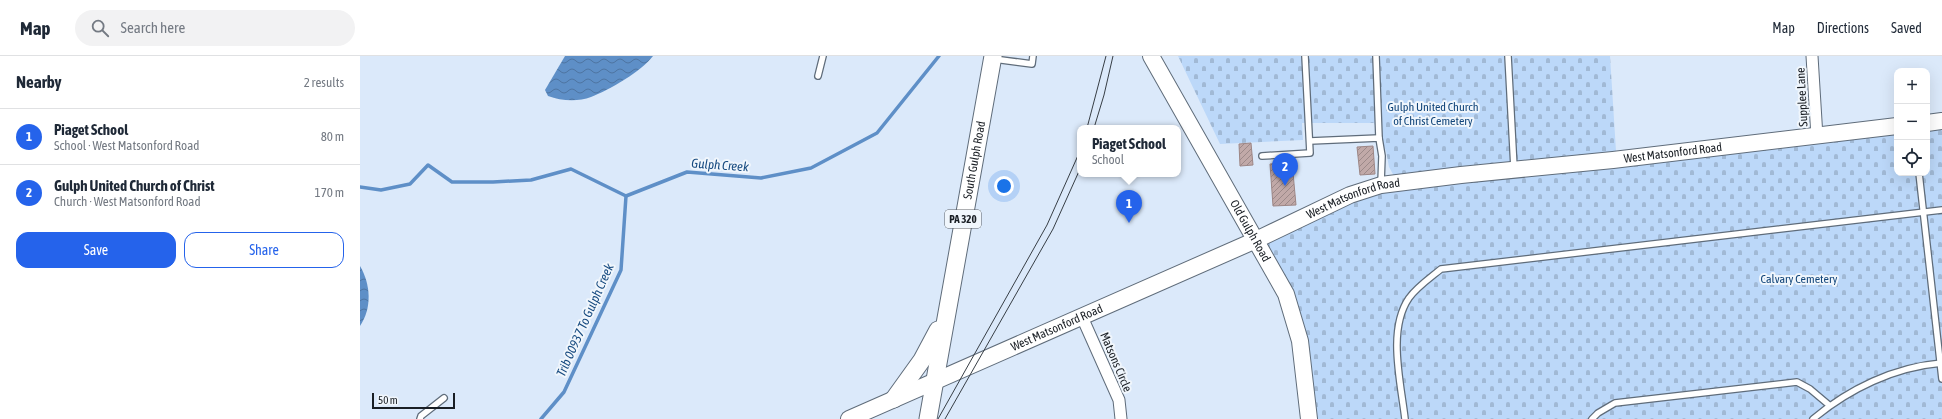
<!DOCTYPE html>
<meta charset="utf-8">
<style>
:root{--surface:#fff;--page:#f2f2f3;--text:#1f2937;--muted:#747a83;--line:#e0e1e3;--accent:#2563eb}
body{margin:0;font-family:"Asap Condensed",sans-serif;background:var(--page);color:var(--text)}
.controls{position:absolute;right:12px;top:12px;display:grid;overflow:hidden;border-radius:8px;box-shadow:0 4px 16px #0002}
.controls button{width:36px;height:36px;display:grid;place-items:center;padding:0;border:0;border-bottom:1px solid var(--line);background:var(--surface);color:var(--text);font:20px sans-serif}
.scale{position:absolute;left:12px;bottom:10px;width:83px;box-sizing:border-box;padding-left:4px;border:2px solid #191e24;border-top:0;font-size:11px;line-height:14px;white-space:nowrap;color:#191e24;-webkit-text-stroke:3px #f0f6fc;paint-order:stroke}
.you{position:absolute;left:644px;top:130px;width:14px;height:14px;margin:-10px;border:3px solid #fff;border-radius:50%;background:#1a73e8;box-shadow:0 0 0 6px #1a73e833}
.badge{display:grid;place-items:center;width:26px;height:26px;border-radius:50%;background:var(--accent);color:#fff;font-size:13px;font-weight:700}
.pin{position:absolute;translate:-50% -33px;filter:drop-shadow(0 1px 2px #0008)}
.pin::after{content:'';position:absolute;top:21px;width:14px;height:12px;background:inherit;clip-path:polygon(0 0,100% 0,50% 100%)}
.popup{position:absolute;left:717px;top:69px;width:104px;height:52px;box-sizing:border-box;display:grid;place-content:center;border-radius:8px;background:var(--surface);filter:drop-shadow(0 1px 3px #0005);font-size:13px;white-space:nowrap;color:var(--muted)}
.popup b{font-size:15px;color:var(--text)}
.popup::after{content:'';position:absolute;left:50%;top:100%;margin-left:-8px;border:8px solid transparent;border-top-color:var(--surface)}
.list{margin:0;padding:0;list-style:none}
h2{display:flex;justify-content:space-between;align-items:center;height:52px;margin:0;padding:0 16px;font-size:17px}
h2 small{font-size:13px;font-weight:400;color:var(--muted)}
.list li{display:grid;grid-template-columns:26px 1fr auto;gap:12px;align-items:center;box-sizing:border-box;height:56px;padding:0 16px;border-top:1px solid var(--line)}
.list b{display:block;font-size:15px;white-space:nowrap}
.list p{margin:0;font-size:13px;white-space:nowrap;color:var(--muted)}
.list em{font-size:13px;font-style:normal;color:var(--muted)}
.actions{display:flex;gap:8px;padding:12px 16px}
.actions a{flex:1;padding:9px 0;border:1px solid var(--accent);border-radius:12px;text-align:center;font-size:14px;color:var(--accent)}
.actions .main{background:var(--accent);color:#fff}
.icon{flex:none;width:22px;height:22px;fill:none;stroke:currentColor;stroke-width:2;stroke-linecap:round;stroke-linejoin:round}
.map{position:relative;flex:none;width:1582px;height:363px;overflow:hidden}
header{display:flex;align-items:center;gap:24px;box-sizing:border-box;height:56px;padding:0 20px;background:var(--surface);border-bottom:1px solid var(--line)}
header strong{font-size:19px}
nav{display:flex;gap:22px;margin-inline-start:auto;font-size:14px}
.search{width:280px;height:36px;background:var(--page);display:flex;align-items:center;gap:10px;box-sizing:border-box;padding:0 14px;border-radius:22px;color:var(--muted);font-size:15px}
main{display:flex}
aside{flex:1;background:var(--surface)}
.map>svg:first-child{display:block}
</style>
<header>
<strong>Map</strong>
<div class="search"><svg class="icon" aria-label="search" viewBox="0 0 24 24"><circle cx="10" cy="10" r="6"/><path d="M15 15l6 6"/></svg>Search here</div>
<nav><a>Map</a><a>Directions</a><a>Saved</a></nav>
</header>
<main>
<aside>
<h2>Nearby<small>2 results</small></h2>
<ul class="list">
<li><span class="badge">1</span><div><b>Piaget School</b><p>School · West Matsonford Road</p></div><em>80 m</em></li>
<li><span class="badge">2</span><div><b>Gulph United Church of Christ</b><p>Church · West Matsonford Road</p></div><em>170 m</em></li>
</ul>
<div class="actions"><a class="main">Save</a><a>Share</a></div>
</aside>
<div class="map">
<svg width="1582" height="363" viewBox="0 0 1582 363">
<defs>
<pattern id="cemetery-stones" width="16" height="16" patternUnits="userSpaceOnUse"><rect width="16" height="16" fill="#bcd8f9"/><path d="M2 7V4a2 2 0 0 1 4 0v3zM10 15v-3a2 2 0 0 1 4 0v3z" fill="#a1b9d5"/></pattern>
<pattern id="water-waves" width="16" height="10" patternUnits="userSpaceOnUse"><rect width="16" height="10" fill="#5e8fc7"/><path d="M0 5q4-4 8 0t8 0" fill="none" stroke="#4d74a1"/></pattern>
<pattern id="building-hatch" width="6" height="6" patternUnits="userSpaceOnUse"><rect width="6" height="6" fill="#c1a9a8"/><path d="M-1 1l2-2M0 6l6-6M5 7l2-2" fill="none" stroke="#9c8989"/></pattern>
</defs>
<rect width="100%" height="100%" fill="#dbe9fa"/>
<g fill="url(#cemetery-stones)">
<polygon points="818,0 1250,0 1256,95 1034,120 1029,111 1026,95 1014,67 942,67 943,84 860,88"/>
<polygon points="1582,65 1582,363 949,363 940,285 896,184 990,139 1537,70 1537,117 1567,117 1567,67"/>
</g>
<g fill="url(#water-waves)">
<path d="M205 0H293C282 15 249 34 231 41 218 46 201 45 188 40L185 34Z"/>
<path d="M0 210C11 229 12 252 0 270Z"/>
</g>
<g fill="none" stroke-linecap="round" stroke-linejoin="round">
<g stroke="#5e8fc7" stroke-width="3.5">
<polyline points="0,131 21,134 50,128 68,109 92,126 133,126 171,124 211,113 266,140 327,116 401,122 451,112 517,77 579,0"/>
<polyline points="181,363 204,336 261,214 266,140"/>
</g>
</g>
<g fill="url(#building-hatch)" stroke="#9d8685">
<polygon points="891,87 893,109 880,110 879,88"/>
<polygon points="1013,90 1015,118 1000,119 997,91"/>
<polygon points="932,106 936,149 913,150 910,108"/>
</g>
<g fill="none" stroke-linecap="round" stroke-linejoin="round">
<g stroke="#5f6c7a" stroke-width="8">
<g id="lane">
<polyline points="1016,0 1019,82"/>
<polyline points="1148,0 1154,112"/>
<polyline points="634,3 672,8 673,0"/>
<polyline points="458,20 463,0"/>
<polyline points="950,85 1019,82 1022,100 1021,127"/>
<polyline points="902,100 950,97 945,0"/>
<polyline points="1559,117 1582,323"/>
<polyline points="60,363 61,360 84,342"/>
<path d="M1045 363C1041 327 1027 274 1049 242 1057 231 1070 222 1081 213L1582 154"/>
<polyline points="1232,363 1238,357 1255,347 1437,326 1450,333 1469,349"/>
<path d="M1453 363C1489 333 1534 311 1582 307"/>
</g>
</g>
<g stroke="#5f6c7a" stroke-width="13">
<g id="street">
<polyline points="1452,0 1457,81"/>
<polyline points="722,261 759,344 761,363"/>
</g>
</g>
<g stroke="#5f6c7a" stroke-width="18">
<g id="secondary">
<path id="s1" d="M791 0 926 238 940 285 949 363"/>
<polyline points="1567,67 1582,65"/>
<path id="s2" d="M489 363 896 184 990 139 1021 129 1101 119 1253 104 1537 70"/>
</g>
</g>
<g stroke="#5f6c7a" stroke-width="19">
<g id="primary">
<polyline points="534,343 562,304 578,274"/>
<path id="s3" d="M568 363 633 0"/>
</g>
</g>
<use href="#lane" stroke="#fff" stroke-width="5.5"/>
<use href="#street" stroke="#fff" stroke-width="11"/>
<use href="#secondary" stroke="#fff" stroke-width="16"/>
<use href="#primary" stroke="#fff" stroke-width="17"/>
<g stroke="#373e45" stroke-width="1">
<polyline points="727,72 746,0"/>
<polyline points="734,72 744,39 753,0"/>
<polyline points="578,363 687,169 720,95"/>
<polyline points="585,363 693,173 720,113"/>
</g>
</g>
<g text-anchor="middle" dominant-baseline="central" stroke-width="4" stroke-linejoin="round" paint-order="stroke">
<rect fill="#f0f6fc" stroke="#5a5f65" stroke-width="1" x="585" y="154" width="36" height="18" rx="3"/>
<g font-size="11" font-weight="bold" fill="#191e24">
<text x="603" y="163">PA 320</text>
</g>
<g font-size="12" fill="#191e24" stroke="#f0f6fc">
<text transform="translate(1442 41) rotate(-93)">Supplee Lane</text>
<text stroke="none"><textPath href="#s2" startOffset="875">West Matsonford Road</textPath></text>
<text stroke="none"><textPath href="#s3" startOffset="263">South Gulph Road</textPath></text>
<text stroke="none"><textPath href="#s2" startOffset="551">West Matsonford Road</textPath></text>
<text stroke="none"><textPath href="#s1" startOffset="201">Old Gulph Road</textPath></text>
<text stroke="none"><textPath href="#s2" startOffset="227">West Matsonford Road</textPath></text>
<text transform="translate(756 306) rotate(67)">Matsons Circle</text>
</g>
<g font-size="12" fill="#11457a" stroke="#f0f6fc">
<text x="1073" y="51">Gulph United Church<tspan x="1073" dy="14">of Christ Cemetery</tspan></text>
<text x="1439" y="223">Calvary Cemetery</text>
</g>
<g font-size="13" font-style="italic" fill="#174b80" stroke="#f0f6fc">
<text transform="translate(360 109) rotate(4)">Gulph Creek</text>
<text transform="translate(225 264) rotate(-66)">Trib 00937 To Gulph Creek</text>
</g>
</g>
</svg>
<div class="controls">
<button>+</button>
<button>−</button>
<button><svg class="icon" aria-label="locate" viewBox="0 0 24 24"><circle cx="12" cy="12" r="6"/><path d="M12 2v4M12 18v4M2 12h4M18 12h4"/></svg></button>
</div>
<div class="scale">50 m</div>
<div class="you"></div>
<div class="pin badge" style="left:769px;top:167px">1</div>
<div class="popup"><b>Piaget School</b>School</div>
<div class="pin badge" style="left:925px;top:130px">2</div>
</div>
</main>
